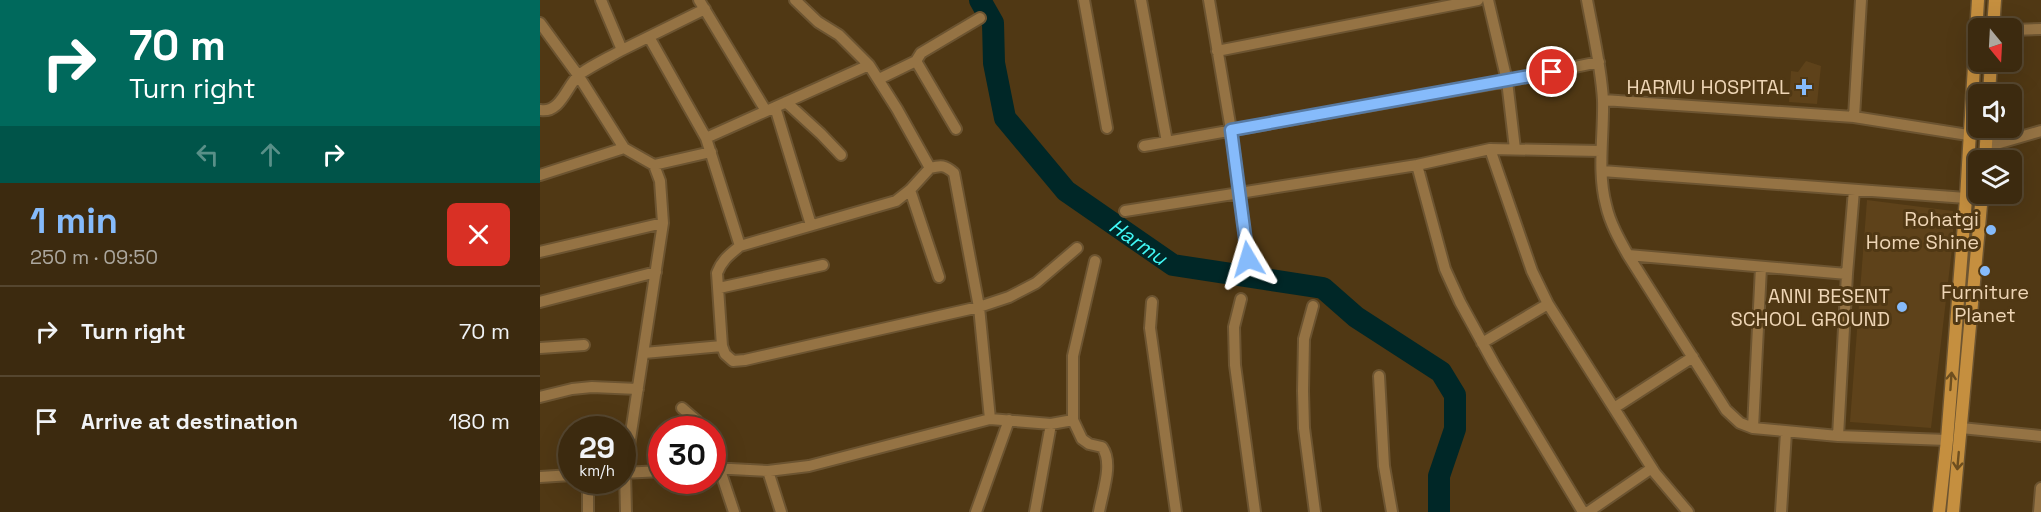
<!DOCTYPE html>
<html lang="en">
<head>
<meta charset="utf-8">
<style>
  :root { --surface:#3c2a0f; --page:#433218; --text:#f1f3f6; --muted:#aca79e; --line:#55462f; --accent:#86bbfb }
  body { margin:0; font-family:"Space Grotesk",sans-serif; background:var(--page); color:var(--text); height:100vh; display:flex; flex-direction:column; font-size:22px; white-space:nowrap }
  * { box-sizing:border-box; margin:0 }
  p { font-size:20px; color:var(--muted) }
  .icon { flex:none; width:33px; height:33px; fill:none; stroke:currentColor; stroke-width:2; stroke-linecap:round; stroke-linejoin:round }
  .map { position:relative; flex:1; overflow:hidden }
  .side { display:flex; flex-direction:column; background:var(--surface); width:540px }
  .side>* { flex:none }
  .banner { background:#00695c; color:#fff; overflow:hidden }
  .needle { width:39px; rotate:162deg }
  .controls { position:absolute; left:1428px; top:18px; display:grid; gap:12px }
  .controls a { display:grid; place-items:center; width:54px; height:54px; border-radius:9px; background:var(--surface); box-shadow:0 6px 24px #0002,0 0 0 2px var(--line); font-size:30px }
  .speed { position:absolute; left:18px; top:416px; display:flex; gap:12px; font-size:30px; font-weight:700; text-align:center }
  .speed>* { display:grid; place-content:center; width:78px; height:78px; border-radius:50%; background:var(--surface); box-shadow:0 6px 24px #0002,0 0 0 2px var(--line); line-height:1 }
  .speed small { font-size:15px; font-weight:400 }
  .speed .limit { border:9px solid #d22; background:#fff; color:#111 }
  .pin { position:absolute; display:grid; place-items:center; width:51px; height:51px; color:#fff; margin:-26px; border:3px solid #fff; border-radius:50%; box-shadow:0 2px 6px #0007 }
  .me { position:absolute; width:66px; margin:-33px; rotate:353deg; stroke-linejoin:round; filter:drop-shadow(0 0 4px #0008) }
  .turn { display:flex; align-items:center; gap:21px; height:126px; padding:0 30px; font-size:27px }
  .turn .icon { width:78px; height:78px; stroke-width:2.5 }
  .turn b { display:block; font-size:42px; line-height:51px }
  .lanes { display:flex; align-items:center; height:57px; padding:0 30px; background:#0003; justify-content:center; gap:30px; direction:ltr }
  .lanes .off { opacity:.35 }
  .round { display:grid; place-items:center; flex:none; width:63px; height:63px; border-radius:9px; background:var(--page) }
  .overview { display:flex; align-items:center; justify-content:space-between; height:102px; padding:0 30px }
  h1 { font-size:36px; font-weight:700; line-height:45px; color:var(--accent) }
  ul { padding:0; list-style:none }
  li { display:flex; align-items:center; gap:18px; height:90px; padding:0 30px; border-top:2px solid var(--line) }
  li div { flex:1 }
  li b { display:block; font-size:22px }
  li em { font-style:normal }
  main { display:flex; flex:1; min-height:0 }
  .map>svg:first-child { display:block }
</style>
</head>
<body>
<main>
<section class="side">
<div class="banner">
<div class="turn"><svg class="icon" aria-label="right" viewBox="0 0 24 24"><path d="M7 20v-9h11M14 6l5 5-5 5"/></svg><div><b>70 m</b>Turn right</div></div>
<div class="lanes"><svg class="icon off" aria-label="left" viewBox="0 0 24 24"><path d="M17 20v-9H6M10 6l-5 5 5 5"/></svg><svg class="icon off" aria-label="ahead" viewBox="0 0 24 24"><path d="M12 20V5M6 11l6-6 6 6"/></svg><svg class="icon" aria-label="right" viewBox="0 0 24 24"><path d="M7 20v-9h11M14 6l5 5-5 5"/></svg></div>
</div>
<div class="overview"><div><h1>1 min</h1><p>250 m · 09:50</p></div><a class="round" style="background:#d93025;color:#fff"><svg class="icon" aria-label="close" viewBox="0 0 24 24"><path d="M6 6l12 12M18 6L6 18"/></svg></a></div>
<ul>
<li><svg class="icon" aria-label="right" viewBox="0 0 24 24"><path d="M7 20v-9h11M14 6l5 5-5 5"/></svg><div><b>Turn right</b></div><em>70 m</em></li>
<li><svg class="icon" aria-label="arrive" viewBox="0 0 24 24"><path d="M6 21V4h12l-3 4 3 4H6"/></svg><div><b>Arrive at destination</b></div><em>180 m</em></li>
</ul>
</section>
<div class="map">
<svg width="1501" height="512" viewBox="0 0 1501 512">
  <rect width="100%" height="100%" fill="#503814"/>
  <!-- built -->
  <path fill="#5e421a" d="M1266,61L1281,66L1277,104L1249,102L1251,71L1258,72Z
    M1327,200L1413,211V240L1391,428L1310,422Z"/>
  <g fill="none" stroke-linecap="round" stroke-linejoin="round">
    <!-- river -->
    <path stroke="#002727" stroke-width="22" id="s1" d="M440,0L453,23L454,63L465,118L526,191L633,265L783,288L816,317L901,372L915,395V429L899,476V512"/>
    <defs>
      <path id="minor" d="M61,0L82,50L165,9
        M159,0L226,111
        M255,0L278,22L299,35L329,65L357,109L390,168C401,165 405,165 414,173L439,307L450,419
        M544,0L567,128
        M601,0L627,142
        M669,0L691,130L708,259
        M948,0L967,81L975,149
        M1047,0C1053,33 1061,66 1063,100C1064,134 1057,171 1066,205C1070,223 1079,239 1088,255L1186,410L1200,423L1213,428L1298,436L1407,440
        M1321,0L1314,117L1428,135
        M0,23L38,75L84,148L114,165L120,181L123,223L85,472L86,512
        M1472,30L1501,29
        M109,37L166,138L200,246
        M677,51L938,0
        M376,61L416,129
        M339,79L376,61L381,53L440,18
        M1063,100L1314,117
        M246,102L281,134L301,155
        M235,107L271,225
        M0,110C21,114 27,84 40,74C53,65 68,58 82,50
        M166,138L329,65
        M604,146L967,81L1059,62
        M1446,147L1501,131
        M950,149L992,271L1008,304L1115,473L1148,512
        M114,165L171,152
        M877,165L905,269L920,302L954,364L1043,512
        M390,168L370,190L356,201L200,246C189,255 182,260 177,273L182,346L185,354L193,361L205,360L439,307L469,297L496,283L537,248
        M1062,171L1426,198
        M0,175L84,148
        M370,190L399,277
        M585,211L877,165L950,149L1061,151
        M0,252L123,223
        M1088,255L1307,274
        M555,261L533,356V420L542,439L549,444L562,447C574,463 562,493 559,512
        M179,288L283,265
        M701,299L694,327L695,365L715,512
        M0,302L116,272
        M612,302L610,328L636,512
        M773,306L764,339L763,391L764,428L775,512
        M942,343L1008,304
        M0,348L44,345
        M104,353L182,346
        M839,376L844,466L852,512
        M0,397L32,389L52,387L98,389
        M142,408L157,421L164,429
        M1074,408L1153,357
        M1213,428L1221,267
        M1421,428L1501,436
        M1298,436L1307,274L1314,190
        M172,446L194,512
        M172,468L228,471L269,466L450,419L511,424L533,420
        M228,471L241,512
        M82,473L122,471
        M0,477L32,475
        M48,512V480
        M436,512L469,420
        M495,512L511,424
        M1048,512L1112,468
        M1241,512L1246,432
        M1499,512L1501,488"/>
      <path id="secondary" d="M1453,28L1455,0
        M1449,94L1451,62
        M1445,160L1447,128
        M1399,512L1407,440L1426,198L1438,0
        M1413,512L1442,194"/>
    </defs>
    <!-- minor casing -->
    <use href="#minor" stroke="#6c5431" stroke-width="14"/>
    <!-- secondary casing -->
    <use href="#secondary" stroke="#6c5431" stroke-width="15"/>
    <!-- minor -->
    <use href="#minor" stroke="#957344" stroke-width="10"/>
    <!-- secondary -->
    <use href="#secondary" stroke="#c58f3f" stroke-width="12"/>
  </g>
  <!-- one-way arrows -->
  <defs><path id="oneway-shaft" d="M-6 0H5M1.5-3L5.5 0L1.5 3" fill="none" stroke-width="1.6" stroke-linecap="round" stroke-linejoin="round" transform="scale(1.5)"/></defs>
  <g stroke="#6d4e1f">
    <use href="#oneway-shaft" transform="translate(1411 381) rotate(-86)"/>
    <use href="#oneway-shaft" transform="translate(1418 461) rotate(95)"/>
  </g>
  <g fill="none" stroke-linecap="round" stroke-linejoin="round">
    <defs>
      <path id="route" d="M708,259L691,130L1012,72"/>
    </defs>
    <!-- route casing -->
    <use href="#route" stroke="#577aa3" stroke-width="15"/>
    <!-- route -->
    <use href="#route" stroke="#86bbfb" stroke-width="10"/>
  </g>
  <!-- markers -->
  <g fill="#86bbfb" stroke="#503814" stroke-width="2">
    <path d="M1261 78h6v6h6v6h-6v6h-6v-6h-6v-6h6z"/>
    <circle cx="1451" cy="230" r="6"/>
    <circle cx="1445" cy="271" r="6"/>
    <circle cx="1362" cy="307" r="6"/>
  </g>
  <g text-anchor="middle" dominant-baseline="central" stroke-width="6" stroke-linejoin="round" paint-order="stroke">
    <!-- poi labels -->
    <g font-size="20" fill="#eed5b5" stroke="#503814" text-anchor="end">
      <text x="1250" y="87">HARMU HOSPITAL</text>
      <text x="1439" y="219">Rohatgi<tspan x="1439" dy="23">Home Shine</tspan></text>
      <text x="1445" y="292" text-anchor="middle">Furniture<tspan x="1445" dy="23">Planet</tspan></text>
      <text x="1350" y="296">ANNI BESENT<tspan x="1350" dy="23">SCHOOL GROUND</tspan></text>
    </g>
    <!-- water labels -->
    <g font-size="21" font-style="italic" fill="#40f8f6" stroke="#503814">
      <text stroke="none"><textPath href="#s1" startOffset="306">Harmu</textPath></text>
    </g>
  </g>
</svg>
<div class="controls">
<a><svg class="needle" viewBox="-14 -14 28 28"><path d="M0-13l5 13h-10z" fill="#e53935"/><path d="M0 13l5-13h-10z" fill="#aca79e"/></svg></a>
<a><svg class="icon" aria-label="sound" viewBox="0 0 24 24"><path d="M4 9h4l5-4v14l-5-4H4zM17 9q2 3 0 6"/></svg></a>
<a><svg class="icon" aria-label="layers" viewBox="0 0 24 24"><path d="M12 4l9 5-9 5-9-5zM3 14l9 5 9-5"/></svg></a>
</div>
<div class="speed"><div>29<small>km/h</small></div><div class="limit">30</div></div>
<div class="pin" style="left:1012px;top:72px;background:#d93025"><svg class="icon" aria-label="arrive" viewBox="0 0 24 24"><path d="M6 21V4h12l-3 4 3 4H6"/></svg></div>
<svg class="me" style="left:708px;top:259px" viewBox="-20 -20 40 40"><path d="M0-17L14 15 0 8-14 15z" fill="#86bbfb" stroke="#fff" stroke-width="4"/></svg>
</div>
</main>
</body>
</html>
